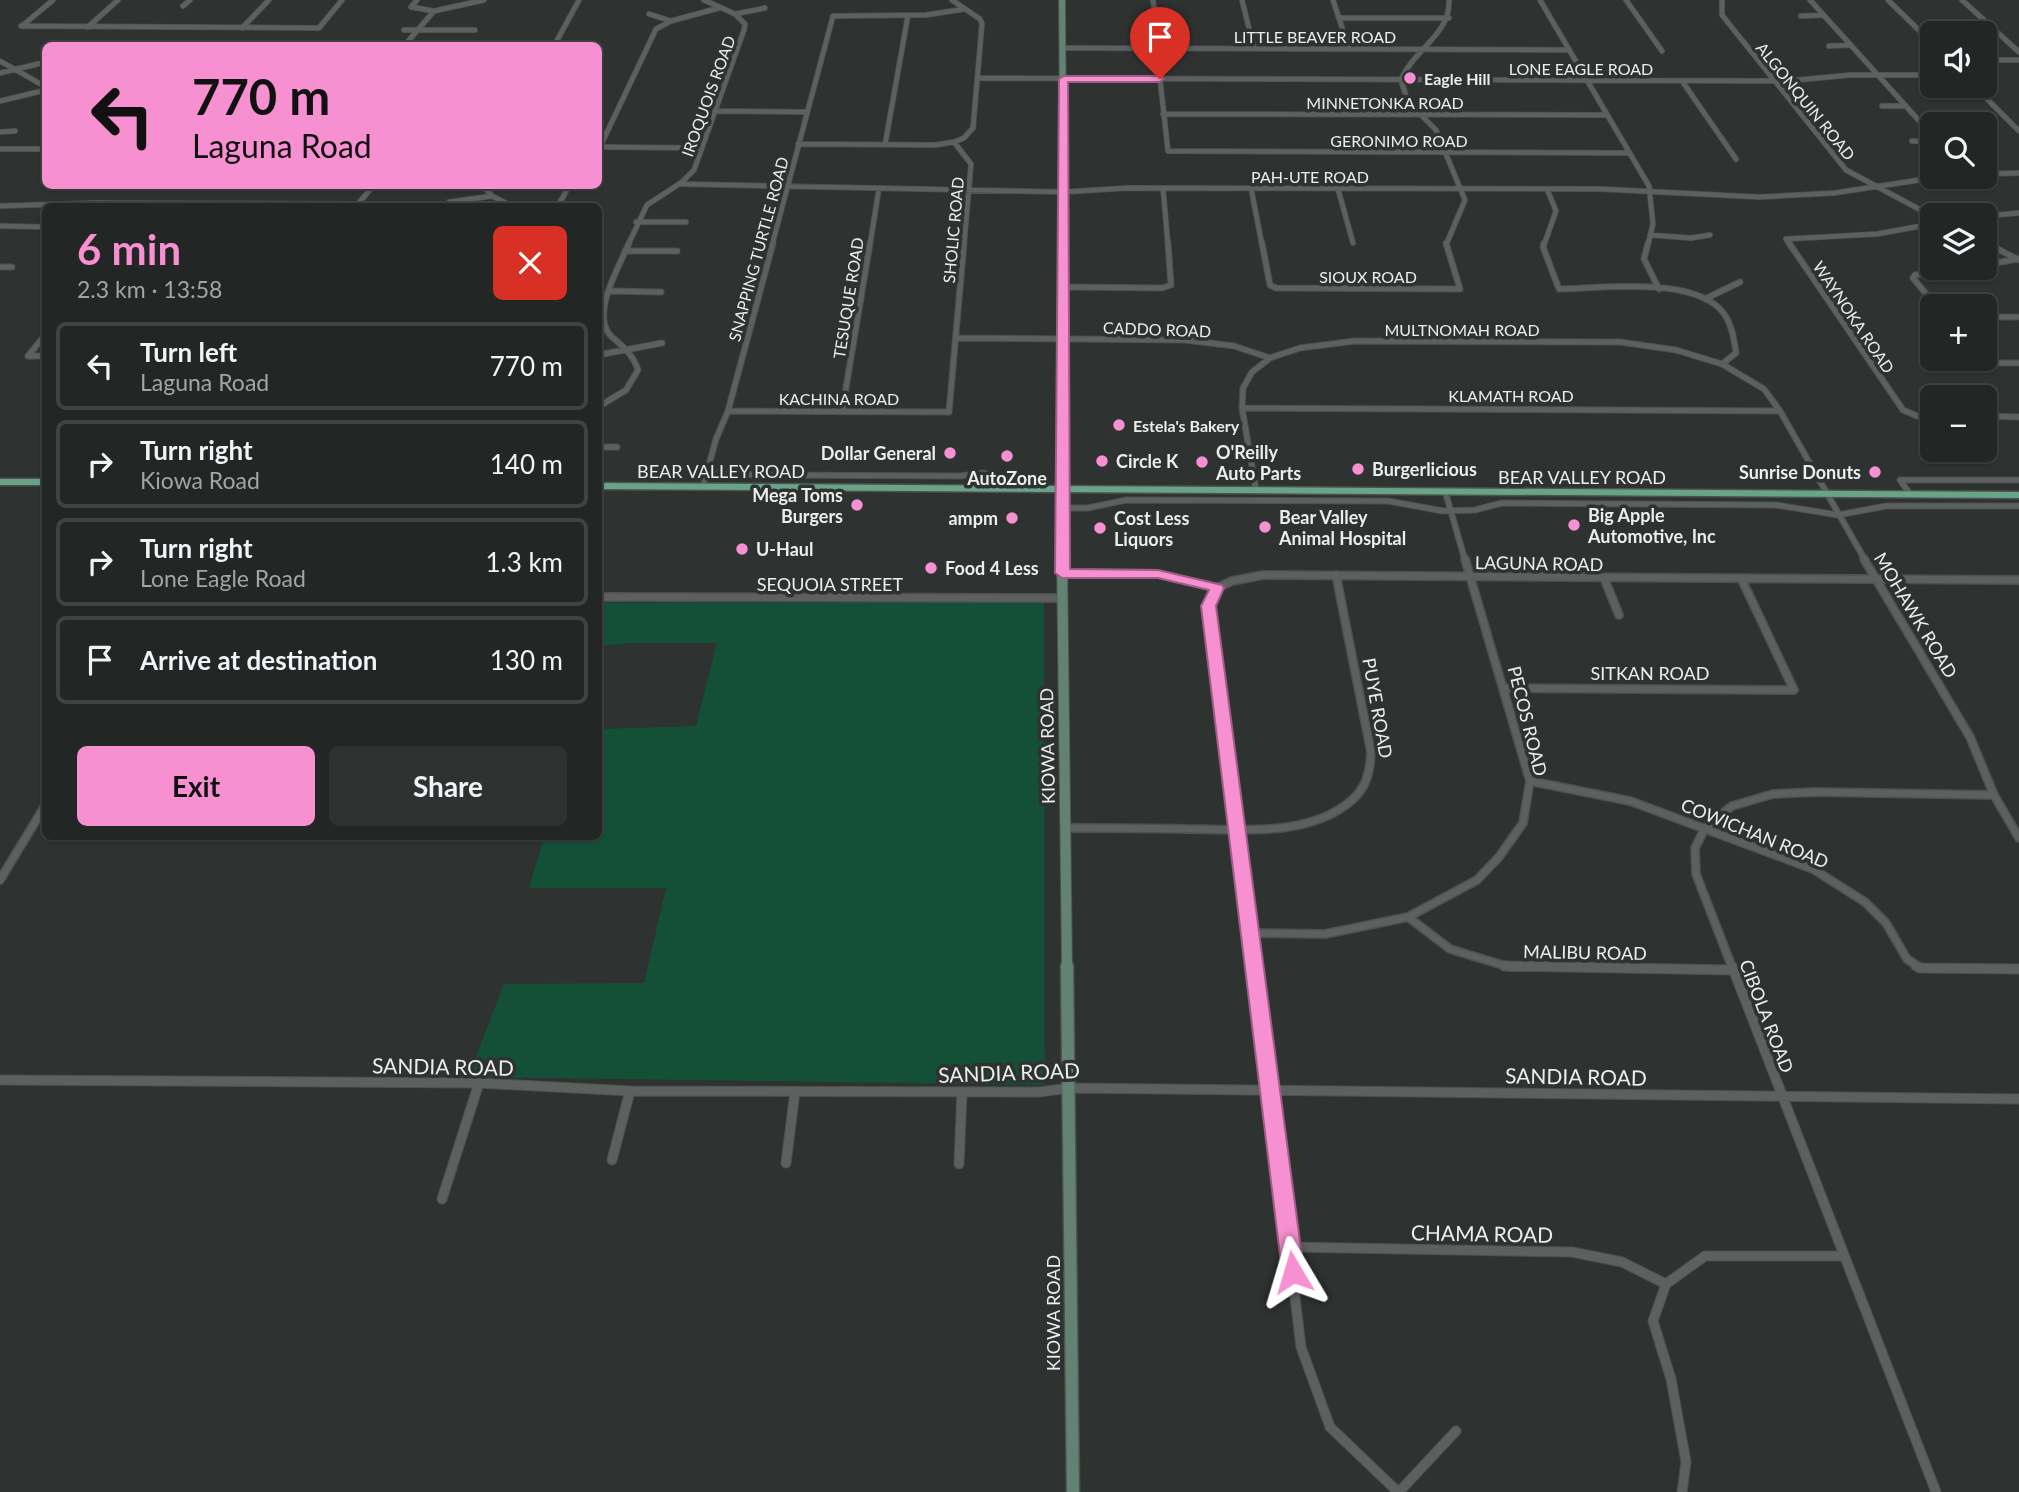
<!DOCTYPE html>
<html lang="en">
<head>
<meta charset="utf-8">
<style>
  :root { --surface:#222624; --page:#2e3231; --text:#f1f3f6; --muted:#a2a5a6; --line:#3f4341; --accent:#f690d0 }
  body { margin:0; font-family:Lato,sans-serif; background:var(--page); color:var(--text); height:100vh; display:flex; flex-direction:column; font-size:26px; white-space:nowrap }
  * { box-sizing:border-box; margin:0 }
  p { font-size:23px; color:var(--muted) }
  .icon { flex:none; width:38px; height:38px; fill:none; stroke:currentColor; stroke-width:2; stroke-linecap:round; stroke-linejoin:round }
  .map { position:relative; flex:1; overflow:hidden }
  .side { position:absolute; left:42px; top:203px; width:560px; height:637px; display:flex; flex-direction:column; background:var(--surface); border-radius:10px; box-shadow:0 2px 5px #0004,0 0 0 2px var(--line) }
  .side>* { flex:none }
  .hud { position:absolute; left:42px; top:42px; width:560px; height:147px; border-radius:10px; box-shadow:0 2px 5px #0004,0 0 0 2px var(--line); background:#f690d0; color:#111; overflow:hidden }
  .controls { position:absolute; left:1920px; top:21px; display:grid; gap:14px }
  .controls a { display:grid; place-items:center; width:77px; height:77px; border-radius:10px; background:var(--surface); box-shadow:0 2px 5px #0004,0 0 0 2px var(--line); font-size:35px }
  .pin { position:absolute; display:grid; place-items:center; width:60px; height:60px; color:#fff; margin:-72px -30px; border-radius:50% 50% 50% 0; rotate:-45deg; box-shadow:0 0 7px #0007 }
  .pin .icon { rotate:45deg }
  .me { position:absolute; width:77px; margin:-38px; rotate:353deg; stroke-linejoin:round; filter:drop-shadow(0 0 5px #0008) }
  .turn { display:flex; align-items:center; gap:24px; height:147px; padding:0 35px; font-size:32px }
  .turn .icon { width:91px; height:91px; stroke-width:2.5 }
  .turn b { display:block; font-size:49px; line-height:60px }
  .round { display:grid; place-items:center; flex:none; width:74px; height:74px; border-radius:10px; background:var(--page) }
  .headline { display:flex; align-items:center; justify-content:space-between; height:119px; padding:0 35px }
  h1 { font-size:42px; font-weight:700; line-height:52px; color:var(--accent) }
  .button { display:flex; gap:14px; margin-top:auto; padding:14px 35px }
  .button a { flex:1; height:80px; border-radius:10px; background:var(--accent); color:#111; font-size:28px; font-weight:700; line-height:80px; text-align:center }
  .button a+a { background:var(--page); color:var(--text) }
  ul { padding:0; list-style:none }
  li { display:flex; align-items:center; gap:21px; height:88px; margin:0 14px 10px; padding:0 21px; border:4px solid var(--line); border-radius:10px }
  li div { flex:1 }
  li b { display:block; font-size:26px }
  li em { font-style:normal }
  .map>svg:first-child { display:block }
</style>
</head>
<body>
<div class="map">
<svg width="2019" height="1492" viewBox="0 0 2019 1492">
  <rect width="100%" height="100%" fill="#2e3230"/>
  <!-- green -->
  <path fill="#145038" d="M1044,602L1045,1085L468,1077L504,984L644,983L666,888H529L544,837L598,836L599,729L696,726L717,643H630L599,646V603Z"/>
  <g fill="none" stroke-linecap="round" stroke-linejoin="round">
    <defs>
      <path id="street-far3" d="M417,0L411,7L434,11
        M952,0L980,19L982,24L973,128L964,138L954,142L971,164L964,245
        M1153,0L1159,48
        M1242,0L1254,48
        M1333,0L1349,49
        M1540,0L1649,186L1653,224L1648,245
        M1626,0L1662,51
        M1722,0V15L1846,170L1932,216
        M1810,0L1932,135
        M1888,0L1932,43
        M1962,0L2019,52
        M183,6L190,0
        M649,14L671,21
        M735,14L765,8
        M1801,16L1823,15
        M1339,18H1449
        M21,26L319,28L342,0
        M22,26L53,0
        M88,27L118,0
        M242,28L269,0
        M404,30H475
        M404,46L434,11L484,0
        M554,46L579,0
        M1829,46L1851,45
        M1062,48L1569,50
        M1984,60H2019
        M0,61L46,87
        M0,73L46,62
        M978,78L1787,81L1850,75H1932
        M1160,79L1168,151L1630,153
        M1682,81L1736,159
        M1974,86L2019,131
        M0,101L46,90
        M1882,106H1906
        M716,111L807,112
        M1163,114L1607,115
        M0,132L15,131
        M1912,141L1932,142
        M798,144L935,145L954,142
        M885,145L908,15
        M598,147L702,148
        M600,147L656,29L671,21L719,8
        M0,149H46
        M1984,174L2019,173
        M680,184L1064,192L1127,188L1600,189L1759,197L1834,193L1939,177
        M483,186L492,196L512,206
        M1163,188L1168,245
        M1251,188L1262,245
        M1338,189L1353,243
        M449,202L492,196
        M0,206L94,203L358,204L373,186
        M558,206L569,186
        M1984,216L2019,213
        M636,222H686
        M0,226L46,227
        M1650,235L1691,238L1710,235
        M1984,242L1990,245
        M628,245L647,205L682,182L694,170L744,30L745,24L735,14L704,0
        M772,245L833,16L926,15L965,9
        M870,245L879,188
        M1446,245L1465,200L1436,130L1408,102L1401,80C1413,50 1451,34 1449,0
        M1544,245L1556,211L1547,189
        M1790,245L1786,239L1877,234L1932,224"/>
      <path id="street-far2" d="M1262,243L1270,285L1276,288L1460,289L1446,243
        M1544,243L1543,247L1559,289C1602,288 1685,277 1719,308C1731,319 1734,338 1736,353L1722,364
        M1648,243L1644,259L1659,289
        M1789,243L1903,410L1917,416H1932
        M1986,243L2019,260
        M625,251H677
        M1984,265L2018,259
        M0,267H12
        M1064,287L1162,288L1171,285L1168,243
        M609,291L661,292
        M1705,299L1740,282
        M1936,306L1913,278L1915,275L1972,268
        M1984,317H2017
        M957,338L1185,340L1234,346L1270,358
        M598,355L662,343
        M28,356L46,334
        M28,356H46
        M1976,359L1979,363H2019
        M598,407L626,390L638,370C633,354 623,347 611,336C590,314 619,268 629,243
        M1242,408L1780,411
        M728,411L949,412L964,243
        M842,412L870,243
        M1984,416L2019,417
        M598,447H617
        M707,471L757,475L960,476L984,473L992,476L993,488
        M703,487L716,439L728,411L773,243
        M1256,490L1242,408L1243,388L1252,372L1270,358L1300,348L1355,341L1620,342L1676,350L1722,364L1764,389L1780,411L1865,560
        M1445,491L1465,560
        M1910,494L1900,480H2019
        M1063,508H1088L1126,500L1388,501L1443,511L1475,510L1502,503L1776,505L1838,515L1886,506H2019"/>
      <path id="street-far1" d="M1864,559L1970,737L1994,795L2019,838
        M1062,573L1158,574L1217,588L1232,581L1263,575L2019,580
        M1604,578L1619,615
        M1217,588L1209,606L1256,967
        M598,597L1062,598
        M1505,688L1794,690L1741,578
        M1530,781L1630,801L1813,869L1865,902L1886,923L1907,959L1919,967
        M1067,828C1107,828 1146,828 1186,829C1239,829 1309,838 1352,800C1367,787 1370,771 1371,752L1336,575
        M0,880L46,804
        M1408,917L1450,949L1509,967H1532
        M1250,933L1325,934L1408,917L1477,880L1499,857L1523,823L1530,781L1465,559
        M1732,967L1696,874L1695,848L1705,828L1732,806L1773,794L1816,792L1994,795"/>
      <path id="street" d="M1255,966L1301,1347L1330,1427L1398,1492
        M1504,966L1732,970
        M1732,966L1936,1492
        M1916,966L1920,968L2019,969
        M0,1080L479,1083L630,1091L1039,1092L1070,1088L2019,1099
        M612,1160L630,1091
        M786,1163L795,1092
        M959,1164L962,1092
        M442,1199L479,1083
        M1290,1247L1572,1252L1622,1262L1666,1284
        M1399,1492L1456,1431
        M1682,1492L1686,1462L1671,1379L1653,1321L1666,1284L1705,1256H1843"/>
      <path id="secondary-far3" d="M1062,0L1064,245"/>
      <path id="secondary-far2" d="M1062,560L1064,243"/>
      <path id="secondary-far1" d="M1062,559L1067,967"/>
      <path id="secondary" d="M1067,966L1073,1492"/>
      <path id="primary" d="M0,479H46V485H0Z
        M598,483L2019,492V498L598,489Z"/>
    </defs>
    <!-- street-far3 casing -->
    <use href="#street-far3" stroke="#4d514f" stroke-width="6"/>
    <!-- street-far2 casing -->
    <use href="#street-far2" stroke="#4d514f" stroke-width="7"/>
    <!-- street-far1 casing -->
    <use href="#street-far1" stroke="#4d514f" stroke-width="10"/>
    <!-- street casing -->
    <use href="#street" stroke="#4d514f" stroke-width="11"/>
    <!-- secondary-far3 casing -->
    <use href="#secondary-far3" stroke="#4d514f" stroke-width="8"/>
    <!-- secondary-far2 casing -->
    <use href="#secondary-far2" stroke="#4d514f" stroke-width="10"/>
    <!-- secondary-far1 casing -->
    <use href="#secondary-far1" stroke="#4d514f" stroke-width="12"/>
    <!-- secondary casing -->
    <use href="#secondary" stroke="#4d514f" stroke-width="15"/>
    <!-- primary casing -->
    <use href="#primary" stroke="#4d514f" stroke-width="3"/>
    <!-- street-far3 -->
    <use href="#street-far3" stroke="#5c605e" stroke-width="4.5"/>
    <!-- street-far2 -->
    <use href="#street-far2" stroke="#5c605e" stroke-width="5"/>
    <!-- street-far1 -->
    <use href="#street-far1" stroke="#5c605e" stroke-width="7"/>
    <!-- street -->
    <use href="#street" stroke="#5c605e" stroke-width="9"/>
    <!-- secondary-far3 -->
    <use href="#secondary-far3" stroke="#628273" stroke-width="6"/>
    <!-- secondary-far2 -->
    <use href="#secondary-far2" stroke="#628273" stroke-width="8"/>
    <!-- secondary-far1 -->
    <use href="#secondary-far1" stroke="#628273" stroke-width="10"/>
    <!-- secondary -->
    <use href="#secondary" stroke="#628273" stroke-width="12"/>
    <!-- primary -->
    <use href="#primary" fill="#67a489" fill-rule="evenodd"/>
  </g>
  <!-- route -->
  <path fill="#f690d0" stroke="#a05e87" stroke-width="2" d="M1064,76H1160L1164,79L1160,82H1068L1070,569L1158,570L1222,585L1224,588L1216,606L1304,1272L1300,1278L1293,1280L1285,1278L1282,1272L1201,606L1209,590L1158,578H1062L1055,573L1059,79Z"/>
  <!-- markers -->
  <g fill="#f690d0" stroke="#2e3230" stroke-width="2.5">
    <circle cx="1410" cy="78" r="7"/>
    <circle cx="1119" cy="425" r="7"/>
    <circle cx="950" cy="453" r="7"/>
    <circle cx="1007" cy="456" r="7"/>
    <circle cx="1102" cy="461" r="7"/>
    <circle cx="1202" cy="462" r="7"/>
    <circle cx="1358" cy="469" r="7"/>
    <circle cx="1875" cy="472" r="7"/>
    <circle cx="857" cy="505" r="7"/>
    <circle cx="1012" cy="518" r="7"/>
    <circle cx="1574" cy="525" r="7"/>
    <circle cx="1265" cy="527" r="7"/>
    <circle cx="1100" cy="528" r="7"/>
    <circle cx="742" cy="549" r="7"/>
    <circle cx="931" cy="568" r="7"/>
  </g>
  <g text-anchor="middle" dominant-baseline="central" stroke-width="7" stroke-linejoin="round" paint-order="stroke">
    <!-- far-street labels -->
    <g font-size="16" fill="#ebeeec" stroke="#2e3230">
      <text x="1315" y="36">LITTLE BEAVER ROAD</text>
      <text x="1581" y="68">LONE EAGLE ROAD</text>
      <text transform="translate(708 96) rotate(-70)">IROQUOIS ROAD</text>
      <text transform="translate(1806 101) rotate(51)">ALGONQUIN ROAD</text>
      <text x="1385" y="102">MINNETONKA ROAD</text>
      <text x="1399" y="140">GERONIMO ROAD</text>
      <text x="1310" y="176">PAH-UTE ROAD</text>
      <text transform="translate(953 230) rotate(-85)">SHOLIC ROAD</text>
      <text transform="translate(758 249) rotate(-75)">SNAPPING TURTLE ROAD</text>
      <text x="1368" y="276">SIOUX ROAD</text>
      <text transform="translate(848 298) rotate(-81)">TESUQUE ROAD</text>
      <text transform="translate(1854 317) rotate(56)">WAYNOKA ROAD</text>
      <text transform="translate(1157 329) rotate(2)">CADDO ROAD</text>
      <text x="1462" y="329">MULTNOMAH ROAD</text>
      <text x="1511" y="395">KLAMATH ROAD</text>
      <text x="839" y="398">KACHINA ROAD</text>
    </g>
    <!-- far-poi labels -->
    <g font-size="16" font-weight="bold" fill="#ebeeec" stroke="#2e3230" text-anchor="start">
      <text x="1424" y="78">Eagle Hill</text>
      <text x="1133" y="425">Estela's Bakery</text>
    </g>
    <!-- poi labels -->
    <g font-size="18" font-weight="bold" fill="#ebeeec" stroke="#2e3230" text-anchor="start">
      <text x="1216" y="452">O'Reilly<tspan x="1216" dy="21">Auto Parts</tspan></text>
      <text x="936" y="453" text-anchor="end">Dollar General</text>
      <text x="1116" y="461">Circle K</text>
      <text x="1372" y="469">Burgerlicious</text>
      <text x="1861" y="472" text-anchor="end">Sunrise Donuts</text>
      <text x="1007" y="478" text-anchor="middle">AutoZone</text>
      <text x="843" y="495" text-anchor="end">Mega Toms<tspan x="843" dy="21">Burgers</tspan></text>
      <text x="1588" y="515">Big Apple<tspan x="1588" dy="21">Automotive, Inc</tspan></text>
      <text x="1279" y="517">Bear Valley<tspan x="1279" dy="21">Animal Hospital</tspan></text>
      <text x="998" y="518" text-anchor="end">ampm</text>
      <text x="1114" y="518">Cost Less<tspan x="1114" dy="21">Liquors</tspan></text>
      <text x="756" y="549">U-Haul</text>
      <text x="945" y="568">Food 4 Less</text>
    </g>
    <!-- street labels -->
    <g font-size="18" fill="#ebeeec" stroke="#2e3230">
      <text x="721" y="471">BEAR VALLEY ROAD</text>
      <text x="1582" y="477">BEAR VALLEY ROAD</text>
      <text transform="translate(1539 563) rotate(1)">LAGUNA ROAD</text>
      <text x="830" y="584">SEQUOIA STREET</text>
      <text transform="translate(1916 615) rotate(59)">MOHAWK ROAD</text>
      <text x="1650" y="673">SITKAN ROAD</text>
      <text transform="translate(1378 708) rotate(80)">PUYE ROAD</text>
      <text transform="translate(1528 721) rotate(76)">PECOS ROAD</text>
      <text transform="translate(1047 746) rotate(-91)">KIOWA ROAD</text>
      <text transform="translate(1755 833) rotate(22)">COWICHAN ROAD</text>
      <text transform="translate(1585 952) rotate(1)">MALIBU ROAD</text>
      <text transform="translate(1767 1016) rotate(69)">CIBOLA ROAD</text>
      <text transform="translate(1053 1313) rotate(-90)">KIOWA ROAD</text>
    </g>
    <!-- near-street labels -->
    <g font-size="21" fill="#ebeeec" stroke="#2e3230">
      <text transform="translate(443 1066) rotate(1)">SANDIA ROAD</text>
      <text transform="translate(1009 1072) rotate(-2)">SANDIA ROAD</text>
      <text transform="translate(1576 1076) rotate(1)">SANDIA ROAD</text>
      <text transform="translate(1482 1233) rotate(1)">CHAMA ROAD</text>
    </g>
  </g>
</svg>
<div class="controls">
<a><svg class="icon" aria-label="sound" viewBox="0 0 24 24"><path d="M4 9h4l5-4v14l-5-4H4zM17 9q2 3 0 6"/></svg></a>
<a><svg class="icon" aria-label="search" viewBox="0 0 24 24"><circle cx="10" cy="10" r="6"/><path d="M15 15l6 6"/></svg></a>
<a><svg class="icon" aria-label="layers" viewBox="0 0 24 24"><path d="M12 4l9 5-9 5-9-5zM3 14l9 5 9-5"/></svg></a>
<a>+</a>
<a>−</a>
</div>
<div class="pin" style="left:1160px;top:79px;background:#d93025"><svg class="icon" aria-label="arrive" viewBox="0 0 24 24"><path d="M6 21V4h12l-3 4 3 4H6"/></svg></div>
<svg class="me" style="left:1293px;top:1272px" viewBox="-20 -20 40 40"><path d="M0-17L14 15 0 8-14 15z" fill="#f690d0" stroke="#fff" stroke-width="4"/></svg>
<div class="hud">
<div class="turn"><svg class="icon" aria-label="left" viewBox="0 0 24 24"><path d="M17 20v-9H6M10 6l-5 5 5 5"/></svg><div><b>770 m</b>Laguna Road</div></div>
</div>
<section class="side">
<div class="headline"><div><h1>6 min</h1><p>2.3 km · 13:58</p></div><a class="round" style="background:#d93025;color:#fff"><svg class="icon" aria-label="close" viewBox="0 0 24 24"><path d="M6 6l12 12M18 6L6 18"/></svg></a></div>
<ul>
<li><svg class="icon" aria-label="left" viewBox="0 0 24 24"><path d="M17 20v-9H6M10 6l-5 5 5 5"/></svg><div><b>Turn left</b><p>Laguna Road</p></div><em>770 m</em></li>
<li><svg class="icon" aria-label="right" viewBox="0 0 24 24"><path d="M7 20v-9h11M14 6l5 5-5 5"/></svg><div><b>Turn right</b><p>Kiowa Road</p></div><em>140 m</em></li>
<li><svg class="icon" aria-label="right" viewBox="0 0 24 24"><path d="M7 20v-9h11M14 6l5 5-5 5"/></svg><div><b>Turn right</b><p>Lone Eagle Road</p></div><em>1.3 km</em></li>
<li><svg class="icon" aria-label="arrive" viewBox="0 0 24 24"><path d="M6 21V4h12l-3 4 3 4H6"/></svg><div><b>Arrive at destination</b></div><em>130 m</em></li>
</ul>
<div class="button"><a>Exit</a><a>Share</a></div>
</section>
</div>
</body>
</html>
